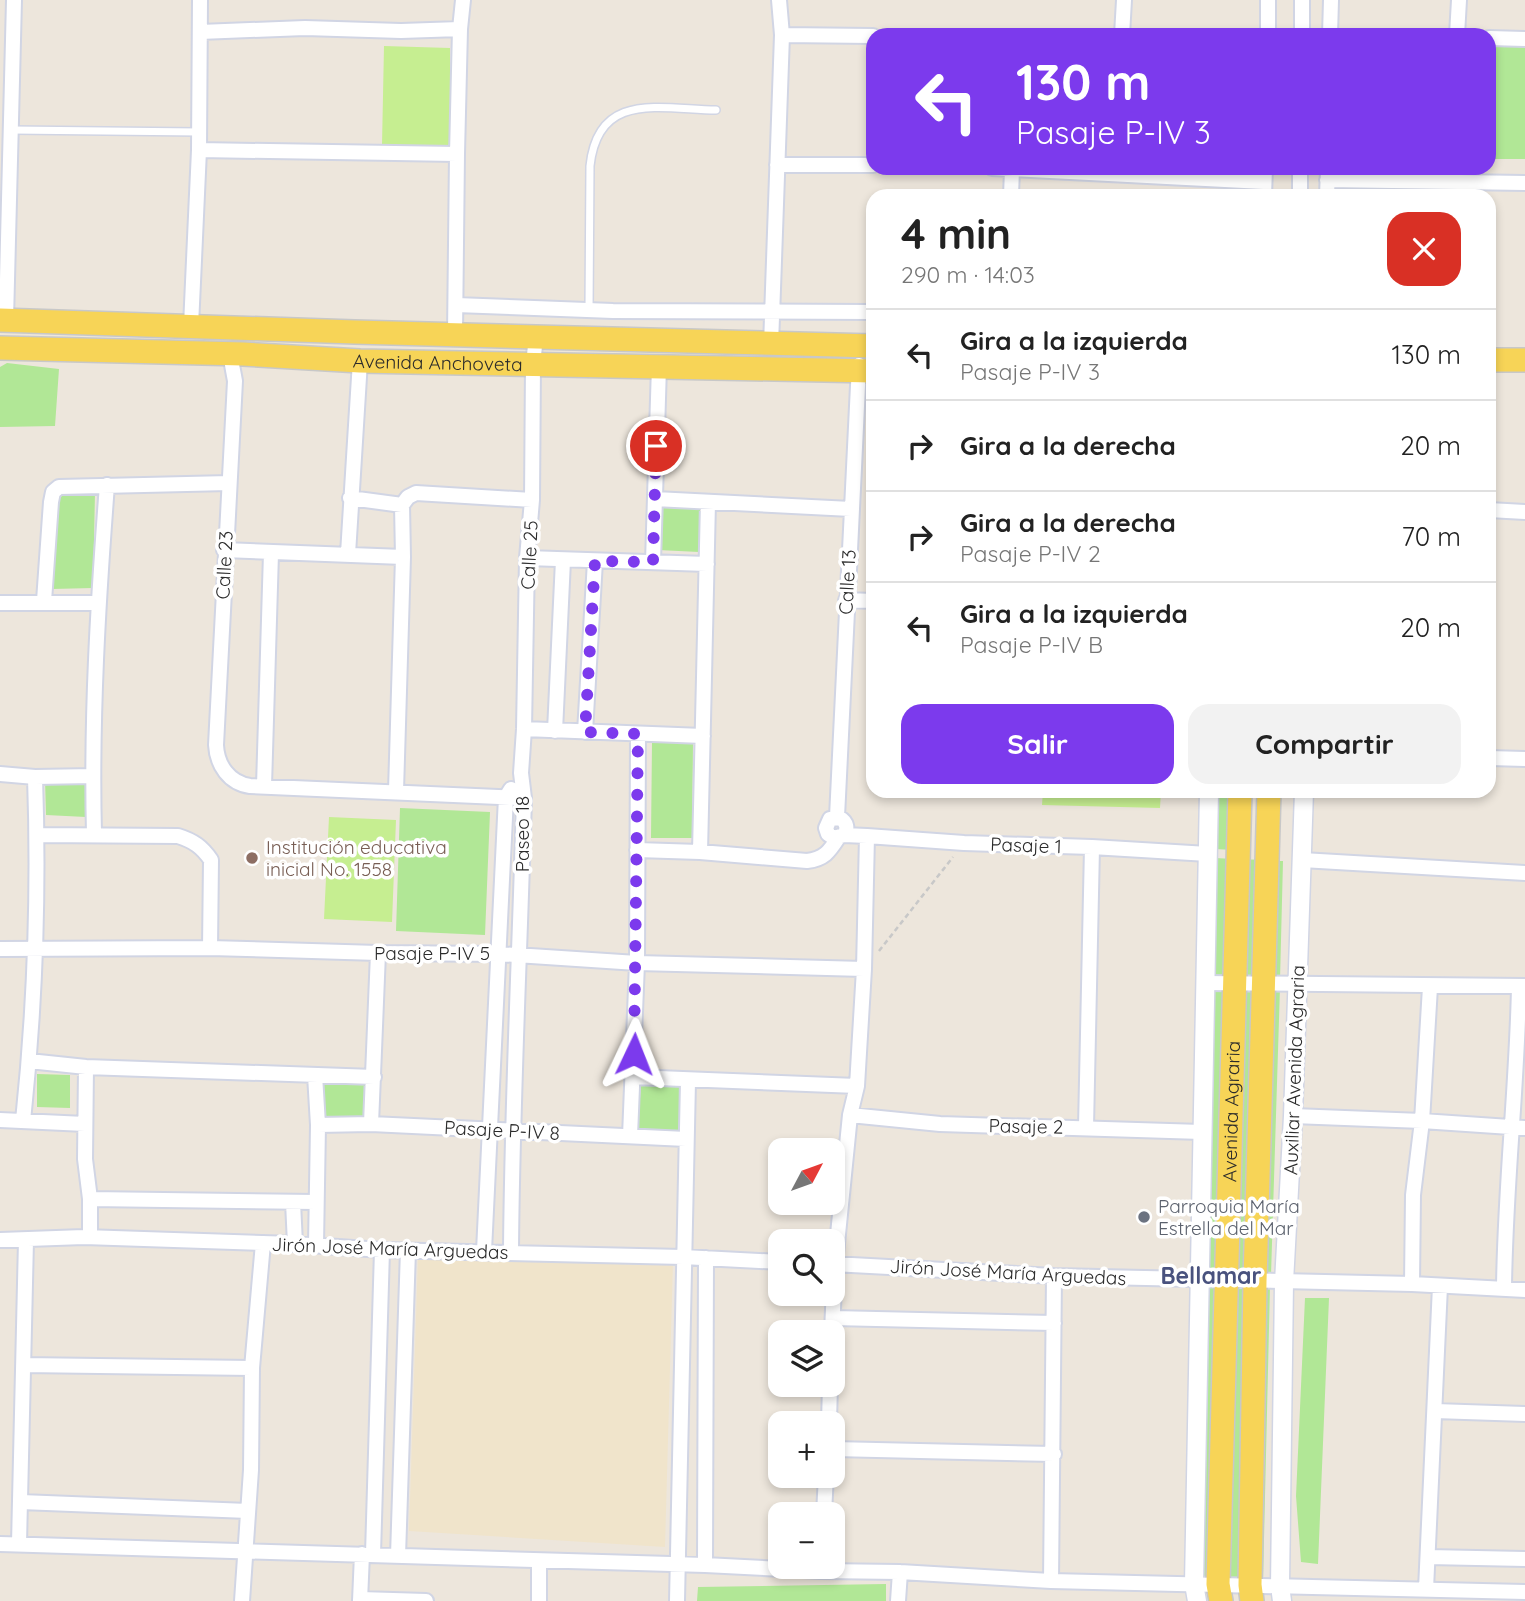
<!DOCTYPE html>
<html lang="es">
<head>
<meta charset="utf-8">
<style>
  :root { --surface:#fff; --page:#f2f2f2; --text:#222; --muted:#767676; --line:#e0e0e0; --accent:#7c3aed }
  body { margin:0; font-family:Quicksand,sans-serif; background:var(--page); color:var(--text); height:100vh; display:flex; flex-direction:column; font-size:26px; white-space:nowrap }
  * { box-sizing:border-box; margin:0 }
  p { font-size:23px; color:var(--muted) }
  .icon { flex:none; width:38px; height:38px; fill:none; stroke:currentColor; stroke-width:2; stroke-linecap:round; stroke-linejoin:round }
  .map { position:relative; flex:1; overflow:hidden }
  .panel { position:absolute; left:866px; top:189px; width:630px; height:609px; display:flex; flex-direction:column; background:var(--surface); border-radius:21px; box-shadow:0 4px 10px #0003 }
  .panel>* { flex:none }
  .hud { position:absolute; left:866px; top:28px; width:630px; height:147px; border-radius:21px; box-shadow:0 4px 10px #0003; background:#7c3aed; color:#fff; overflow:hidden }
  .needle { width:46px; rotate:49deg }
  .tools { position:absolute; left:768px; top:1138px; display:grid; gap:14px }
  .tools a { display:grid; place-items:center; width:77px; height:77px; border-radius:14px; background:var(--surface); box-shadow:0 4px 10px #0003; font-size:35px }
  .pin { position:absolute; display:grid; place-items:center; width:60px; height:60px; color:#fff; margin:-30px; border:4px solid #fff; border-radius:50%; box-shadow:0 2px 7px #0007 }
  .me { position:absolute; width:77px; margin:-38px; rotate:2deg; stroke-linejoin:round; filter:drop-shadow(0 0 5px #0008) }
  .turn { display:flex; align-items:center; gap:24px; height:147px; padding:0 35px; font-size:32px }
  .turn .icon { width:91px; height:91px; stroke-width:2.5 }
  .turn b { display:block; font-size:49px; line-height:60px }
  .round { display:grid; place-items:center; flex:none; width:74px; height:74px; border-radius:21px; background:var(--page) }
  .overview { display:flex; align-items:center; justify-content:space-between; height:119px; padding:0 35px }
  h1 { font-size:42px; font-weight:700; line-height:52px }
  .button { display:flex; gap:14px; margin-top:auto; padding:14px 35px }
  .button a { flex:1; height:80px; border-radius:21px; background:var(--accent); color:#fff; font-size:28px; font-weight:700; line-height:80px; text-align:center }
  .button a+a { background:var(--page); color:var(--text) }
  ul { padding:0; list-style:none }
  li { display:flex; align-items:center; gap:21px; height:91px; padding:0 35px; border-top:2px solid var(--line) }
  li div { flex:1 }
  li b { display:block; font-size:26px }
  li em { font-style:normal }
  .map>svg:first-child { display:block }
</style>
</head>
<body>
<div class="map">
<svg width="1525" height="1601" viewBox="0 0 1525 1601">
  <rect width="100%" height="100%" fill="#ede6dc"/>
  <!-- education -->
  <path fill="#f0e4cb" d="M418,1257L673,1261L665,1547L409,1531Z"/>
  <!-- green -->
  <path fill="#b1e796" d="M1489,46L1525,47V159H1489Z
    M7,363L59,369L55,426L0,427V367Z
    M54,492H95L93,588L52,589Z
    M659,506L700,509L699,552L658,550Z
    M652,742H693L692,838H651Z
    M45,779L86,781V817L46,815Z
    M1216,791H1235L1234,850L1214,849Z
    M400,808L490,812L485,935L396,931Z
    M1215,858L1234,859L1230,979H1210Z
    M1238,859L1264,860L1261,980L1235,979Z
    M1268,861H1283L1280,980H1266Z
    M1210,984L1230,985L1222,1274L1202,1273Z
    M1236,986L1260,987L1252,1277L1228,1276Z
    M1267,986L1280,987L1271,1275H1258Z
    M37,1074L70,1075V1108L37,1107Z
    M322,1080L365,1081V1118L322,1116Z
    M641,1084L679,1087V1133L638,1128Z
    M1201,1283L1221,1284L1215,1581L1197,1580Z
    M1228,1284H1253L1247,1580L1221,1579Z
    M1258,1285L1270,1286L1263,1581H1252Z
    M1305,1298H1329L1318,1564L1301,1562L1296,1496Z
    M886,1584V1601H697L698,1587Z"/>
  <!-- pitch -->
  <path fill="#c6ee91" d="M384,46L450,48V147L382,145Z
    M1043,791H1161L1160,808L1042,805Z
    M329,817L396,820L392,922L324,919Z"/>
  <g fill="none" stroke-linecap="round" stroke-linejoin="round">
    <defs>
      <path id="service" d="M12,130L199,132
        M589,310L590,166C598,91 659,109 716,110"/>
      <path id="minor" d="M200,32L305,28L401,31L460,29
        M782,35L873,36
        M1122,35L1124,0
        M1268,35V0
        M1302,35V0
        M1330,35L1331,0
        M1457,35L1459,0
        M1489,38L1525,39
        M199,150L457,154
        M777,165H873
        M992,168L1264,182
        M1327,180L1525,183
        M1450,183L1451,168
        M1011,196L1012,169
        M1264,196L1265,168
        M1300,196V168
        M1327,196L1328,168
        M456,305L613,311L873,312
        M6,320L14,0
        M191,326L199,150L200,0
        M455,334L457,154L460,29L463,0
        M771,345L782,35L779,0
        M230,354L235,381L216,745C217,765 229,783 250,786L524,798
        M350,498L402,505L408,497L416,493L532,500
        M655,499L851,509
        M1489,510L1525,512
        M224,550L403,557
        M348,554L360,361
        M527,558L707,564
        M653,562L659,366
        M846,600L873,601
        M44,601L51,502L53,492L59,487L229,483
        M0,603H97
        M524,729L703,736
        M555,731L563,560
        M585,732L595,561
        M1489,758L1525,759
        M0,774L35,777L93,776
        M264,786L271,553
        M396,791L403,557L402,505
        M837,817L859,365
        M94,834C91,718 98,602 107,485
        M37,835L178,836C194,841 202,847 211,860L210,948
        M844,835C848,829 847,822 840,818L830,819L826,828L828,834L834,838L844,835L867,836L964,843L1092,847L1208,854
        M637,850L700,852L807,861C824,859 829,852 838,838
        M700,852L708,502
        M1302,860L1525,873
        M0,949L210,948L378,953L500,954L637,963L864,969
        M1205,983L1525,986
        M29,1061L86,1067L374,1077
        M86,1067L85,1159L90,1199V1237
        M315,1075L318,1125L316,1245
        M633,1077L857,1086
        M850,1115L940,1124L1202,1132
        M1293,1116L1422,1121L1525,1128
        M0,1120L85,1124
        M23,1121C35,1007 39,892 35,777
        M371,1124L378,953
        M318,1125L371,1124L686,1139
        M1086,1127L1092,847
        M630,1136L637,963L638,734
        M90,1199L316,1202
        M293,1202L295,1244
        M0,1240L84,1237L295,1244L382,1250L683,1257L780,1262
        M484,1251L506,797L511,789
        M511,1252C512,1101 520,949 524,798L521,773L524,729L527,558L532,500L533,364L536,337
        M833,1264L1054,1276L1412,1284L1525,1290
        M1412,1284L1413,1195L1422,1121L1430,987
        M1504,1288C1505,1187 1517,1088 1519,987
        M833,1318L1054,1323
        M832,1332L835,1264L850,1115L857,1086L864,969L867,836
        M23,1365L252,1368
        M1435,1411L1525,1414
        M829,1423L830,1384
        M833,1449L1054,1454
        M21,1502L248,1511
        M824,1514L826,1475
        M0,1544L705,1565L821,1571L900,1572L1051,1581L1525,1592
        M19,1544L26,1240
        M373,1554L382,1250
        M398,1556L408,1250
        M1428,1557L1525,1559
        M705,1565L706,1258
        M1051,1581L1054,1276
        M1426,1589L1440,1286
        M360,1599L426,1601
        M242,1601L251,1470L252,1368L263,1243
        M360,1601L362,1554
        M539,1601V1561
        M677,1601L688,1081
        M898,1601L900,1572"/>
      <path id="tertiary" d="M1197,1601L1194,1584L1209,791
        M1282,1601L1280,1586L1284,1282L1293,1116L1304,791"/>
      <g id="primary">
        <path d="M0,320L355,332L873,346"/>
        <path id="s1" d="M0,348L243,354L360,361L873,371"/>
        <path d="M1489,360H1525"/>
        <path id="s2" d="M1221,1601L1218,1584L1240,791"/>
        <path d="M1252,1601L1250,1585L1255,1281L1269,791"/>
      </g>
    </defs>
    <!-- service casing -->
    <use href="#service" stroke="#d1d5e4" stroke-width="10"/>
    <!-- minor casing -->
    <use href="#minor" stroke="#d1d5e4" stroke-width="18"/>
    <!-- tertiary casing -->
    <use href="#tertiary" stroke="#d1d5e4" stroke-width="21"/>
    <!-- primary casing -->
    <use href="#primary" stroke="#c8c8c8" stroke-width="26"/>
    <!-- path -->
    <path stroke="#c8c8c8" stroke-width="2.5" stroke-dasharray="5 3.5" stroke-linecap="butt" d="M879,951L953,857"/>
    <!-- service -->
    <use href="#service" stroke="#fff" stroke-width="7"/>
    <!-- minor -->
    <use href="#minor" stroke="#fff" stroke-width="14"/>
    <!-- tertiary -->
    <use href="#tertiary" stroke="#fff" stroke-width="18"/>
    <!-- primary -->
    <use href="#primary" stroke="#f7d457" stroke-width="23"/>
  </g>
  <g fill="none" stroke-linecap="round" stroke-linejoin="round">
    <!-- route -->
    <path stroke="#7c3aed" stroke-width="12" stroke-dasharray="0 21.6" d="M634,1054L638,734L585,732L595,561L653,562L656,446"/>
  </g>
  <!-- markers -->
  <circle fill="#8d6e63" stroke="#fff" stroke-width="2.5" cx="252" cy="858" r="7"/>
  <circle fill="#6b7280" stroke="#fff" stroke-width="2.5" cx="1144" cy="1217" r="7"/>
  <g text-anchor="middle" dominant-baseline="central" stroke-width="7" stroke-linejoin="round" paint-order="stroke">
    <!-- street labels -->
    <g font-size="19" fill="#2b2b2b" stroke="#fff">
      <text stroke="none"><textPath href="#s1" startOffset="438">Avenida Anchoveta</textPath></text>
      <text transform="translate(529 555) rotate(-87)">Calle 25</text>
      <text transform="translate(224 565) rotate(-87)">Calle 23</text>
      <text transform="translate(847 582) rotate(-87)">Calle 13</text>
      <text transform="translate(522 834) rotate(-90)">Paseo 18</text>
      <text transform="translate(1026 845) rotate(2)">Pasaje 1</text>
      <text x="432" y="953">Pasaje P-IV 5</text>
      <text transform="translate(1294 1070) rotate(-88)">Auxiliar Avenida Agraria</text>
      <text stroke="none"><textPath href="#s2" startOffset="490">Avenida Agraria</textPath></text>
      <text transform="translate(1026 1126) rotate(1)">Pasaje 2</text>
      <text transform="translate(502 1130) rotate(3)">Pasaje P-IV 8</text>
      <text transform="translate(390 1248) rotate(2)">Jirón José María Arguedas</text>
      <text transform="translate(1008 1272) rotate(3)">Jirón José María Arguedas</text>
    </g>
    <!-- education labels -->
    <g font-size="19" fill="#785e54" stroke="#fff" text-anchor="start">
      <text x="266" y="847">Institución educativa<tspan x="266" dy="22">inicial No. 1558</tspan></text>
    </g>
    <!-- worship labels -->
    <g font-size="19" fill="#5b616d" stroke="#fff" text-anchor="start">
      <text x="1158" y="1206">Parroquia María<tspan x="1158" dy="22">Estrella del Mar</tspan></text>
    </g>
    <!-- quarter labels -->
    <g font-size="23" font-weight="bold" fill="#49527e" stroke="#fff">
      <text x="1211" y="1275">Bellamar</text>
    </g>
  </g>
</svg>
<div class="tools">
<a><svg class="needle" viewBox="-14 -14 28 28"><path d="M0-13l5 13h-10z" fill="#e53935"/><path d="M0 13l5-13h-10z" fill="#767676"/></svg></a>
<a><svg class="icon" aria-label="search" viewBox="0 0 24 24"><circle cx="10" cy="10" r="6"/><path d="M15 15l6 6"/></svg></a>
<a><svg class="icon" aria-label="layers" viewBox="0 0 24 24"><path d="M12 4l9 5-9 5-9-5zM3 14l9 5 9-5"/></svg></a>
<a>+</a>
<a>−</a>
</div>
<div class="pin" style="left:656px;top:446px;background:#d93025"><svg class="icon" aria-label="arrive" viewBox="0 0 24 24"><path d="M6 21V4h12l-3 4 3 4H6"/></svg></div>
<svg class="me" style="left:634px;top:1054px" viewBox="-20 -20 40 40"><path d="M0-17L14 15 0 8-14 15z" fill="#7c3aed" stroke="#fff" stroke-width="4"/></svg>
<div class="hud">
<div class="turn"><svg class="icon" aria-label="left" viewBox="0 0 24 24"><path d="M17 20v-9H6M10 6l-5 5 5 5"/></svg><div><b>130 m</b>Pasaje P-IV 3</div></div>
</div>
<section class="panel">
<div class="overview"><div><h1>4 min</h1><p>290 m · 14:03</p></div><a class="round" style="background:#d93025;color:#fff"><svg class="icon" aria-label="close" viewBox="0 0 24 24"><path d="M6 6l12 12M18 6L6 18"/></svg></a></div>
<ul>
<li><svg class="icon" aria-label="left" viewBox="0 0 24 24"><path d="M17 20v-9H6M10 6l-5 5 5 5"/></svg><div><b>Gira a la izquierda</b><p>Pasaje P-IV 3</p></div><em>130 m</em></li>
<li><svg class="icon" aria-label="right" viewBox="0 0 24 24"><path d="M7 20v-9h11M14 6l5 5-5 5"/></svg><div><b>Gira a la derecha</b></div><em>20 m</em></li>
<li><svg class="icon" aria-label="right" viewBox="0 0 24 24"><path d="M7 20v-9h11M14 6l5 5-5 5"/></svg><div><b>Gira a la derecha</b><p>Pasaje P-IV 2</p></div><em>70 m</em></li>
<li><svg class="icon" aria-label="left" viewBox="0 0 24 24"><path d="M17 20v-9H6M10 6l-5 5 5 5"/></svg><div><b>Gira a la izquierda</b><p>Pasaje P-IV B</p></div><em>20 m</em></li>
</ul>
<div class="button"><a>Salir</a><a>Compartir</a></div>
</section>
</div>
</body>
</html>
